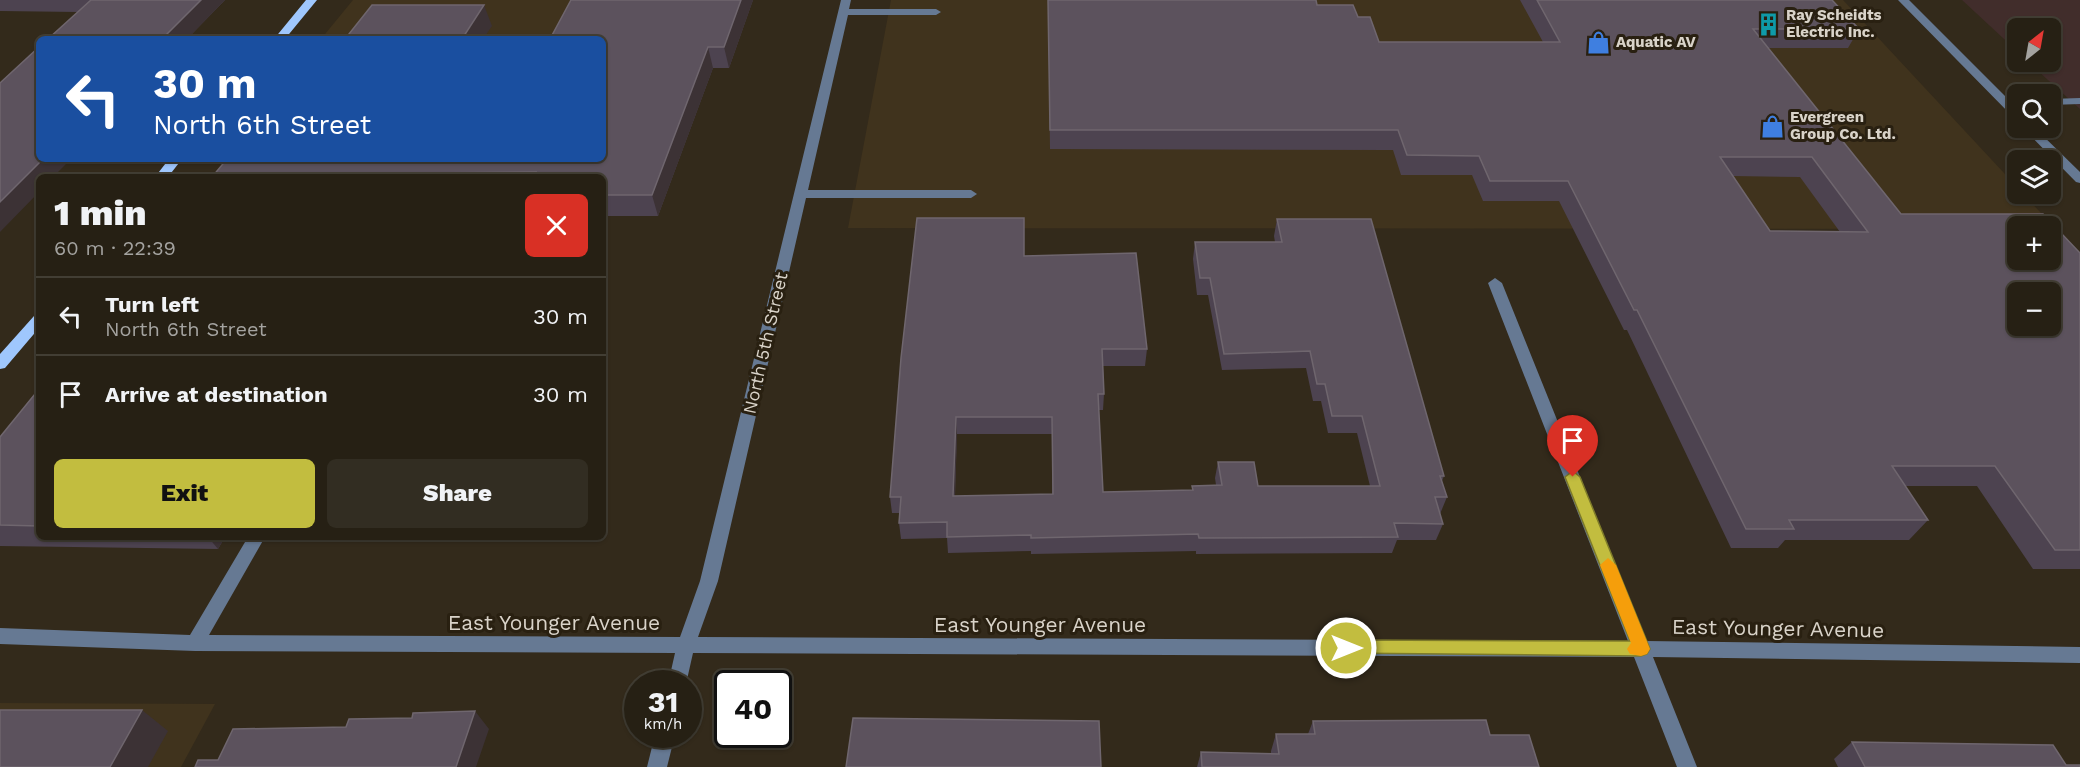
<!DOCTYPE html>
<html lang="en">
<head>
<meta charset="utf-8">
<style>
  :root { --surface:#262014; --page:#322d22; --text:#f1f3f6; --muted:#a4a3a0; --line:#423e34; --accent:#c2bd3f }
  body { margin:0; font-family:"Work Sans",sans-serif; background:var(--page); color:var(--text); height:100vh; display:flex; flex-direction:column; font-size:22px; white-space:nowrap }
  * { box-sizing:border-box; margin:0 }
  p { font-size:20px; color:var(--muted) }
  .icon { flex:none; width:33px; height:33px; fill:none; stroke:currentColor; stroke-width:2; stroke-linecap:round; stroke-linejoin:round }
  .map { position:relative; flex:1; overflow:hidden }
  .drawer { position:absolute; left:36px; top:174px; width:570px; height:366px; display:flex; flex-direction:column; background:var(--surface); border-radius:9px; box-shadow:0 2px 4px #0004,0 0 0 2px var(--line) }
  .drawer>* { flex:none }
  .guide { position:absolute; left:36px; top:36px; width:570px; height:126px; border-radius:9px; box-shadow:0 2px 4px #0004,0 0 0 2px var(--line); background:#1a4fa0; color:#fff; overflow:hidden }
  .needle { width:39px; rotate:31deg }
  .controls { position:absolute; left:2007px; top:18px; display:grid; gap:12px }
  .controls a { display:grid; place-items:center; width:54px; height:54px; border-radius:9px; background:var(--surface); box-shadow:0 2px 4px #0004,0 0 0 2px var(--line); font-size:30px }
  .speed { position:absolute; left:624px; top:670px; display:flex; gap:12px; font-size:30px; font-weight:700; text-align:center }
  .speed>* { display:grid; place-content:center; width:78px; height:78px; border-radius:50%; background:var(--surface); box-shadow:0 2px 4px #0004,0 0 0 2px var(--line); line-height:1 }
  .speed small { font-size:15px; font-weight:400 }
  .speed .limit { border:3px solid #111; border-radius:9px; background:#fff; color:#111 }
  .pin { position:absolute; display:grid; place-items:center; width:51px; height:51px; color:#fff; margin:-62px -26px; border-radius:50% 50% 50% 0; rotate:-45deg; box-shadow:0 0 6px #0007 }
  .pin .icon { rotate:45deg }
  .me { position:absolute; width:66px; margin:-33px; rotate:90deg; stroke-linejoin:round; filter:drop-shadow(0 0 4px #0008) }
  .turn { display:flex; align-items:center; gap:21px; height:126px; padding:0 18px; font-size:27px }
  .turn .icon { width:78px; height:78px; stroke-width:2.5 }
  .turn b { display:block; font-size:42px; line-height:51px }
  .round { display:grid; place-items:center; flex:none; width:63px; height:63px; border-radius:9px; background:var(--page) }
  .overview { display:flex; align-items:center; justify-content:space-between; height:102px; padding:0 18px }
  h1 { font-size:36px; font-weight:800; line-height:45px }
  .cta { display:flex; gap:12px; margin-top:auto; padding:12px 18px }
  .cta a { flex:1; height:69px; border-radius:9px; background:var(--accent); color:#111; font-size:24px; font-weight:800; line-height:69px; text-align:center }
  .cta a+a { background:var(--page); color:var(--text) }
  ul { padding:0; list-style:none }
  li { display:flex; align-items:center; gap:18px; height:78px; padding:0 18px; border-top:2px solid var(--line) }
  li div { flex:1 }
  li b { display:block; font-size:22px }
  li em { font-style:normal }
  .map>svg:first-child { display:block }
</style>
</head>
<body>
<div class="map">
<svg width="2080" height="767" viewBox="0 0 2080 767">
  <rect width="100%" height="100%" fill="#332a1b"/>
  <!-- built -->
  <path fill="#40331d" d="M353,0H584L564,39H321Z
    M891,0H1843L2017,187L2018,194H2023L2056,229L2050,226H2018L2017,229L848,228Z
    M0,703L215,704L181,767H0Z"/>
  <!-- industrial -->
  <path fill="#412d2b" d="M1962,0H2080V109L2028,62H2050V28H2018L2017,51Z"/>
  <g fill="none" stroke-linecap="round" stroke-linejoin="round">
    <!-- minor -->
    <path fill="#667993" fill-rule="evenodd" d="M841,0H851L849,9H936L941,12L936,15H848L808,190H971L977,194L971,198H806L718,581L698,637L1628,641L1488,283L1495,278L1502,283L1646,641L2080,647V663L1653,657L1697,767H1677L1634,657L693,653L686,684H668L675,653L195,651L0,644V628L190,635L248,537H265L209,635L680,637L700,581Z
      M1898,0H1909L2018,109V119L2014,118Z
      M2080,98V104L2050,105V99Z
      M2023,128H2035L2080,172V183L2076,182Z
      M655,735H675L667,767H647Z"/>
    <!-- major -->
    <path fill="#9fc7fd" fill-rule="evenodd" d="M306,0H317L285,39H274Z
      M169,159H182L168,177H155Z
      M39,314V328L5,368L0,369V354L34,316Z"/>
  </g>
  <!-- wall -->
  <path fill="#4d4350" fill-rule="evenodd" d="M0,0H225L187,39H48L78,12L0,11Z
    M571,0H753L729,68H713L658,216H603V177H212L603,159Z
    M1048,0L1317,5L1358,17L1379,42H1543L1520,0H1832L1859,29L1848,48H1768L1901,214L2080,253V569H2033L1977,486H1905L1928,520L1909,540H1785L1778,548H1731L1627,330H1624L1559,201H1483L1472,175H1401L1393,150L1050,149ZM1733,176L1800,177L1840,232L1770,231Z
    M1277,219L1444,476L1442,481L1447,497L1440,514L1443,524L1436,540H1397L1392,553L1196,554V551L1031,554V551L948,553L947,538L901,539L899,523L900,513H892L890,497L1024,256L1147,349L1145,366H1103L1104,394L1103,410H1099L1103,492L1192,490V486L1216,485L1215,478L1218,462L1258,486H1370L1357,433H1328L1321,401H1313L1306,368L1222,370L1208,295H1197L1193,259L1195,242H1275L1274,236ZM957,434H1052V494L955,496Z
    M39,389V537H225L218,549L0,546V437Z
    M1313,721L1490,735L1539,767H1197L1201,752L1271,754V751L1276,734H1308Z
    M1852,742L2066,765L2080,767H1838L1834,759Z"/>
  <!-- shaded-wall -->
  <path fill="#3c3235" d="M201,0H225L187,39H162Z
    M741,0H753L729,68L724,47Z
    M484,5L492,26L483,39H462Z
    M708,47L713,68L658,216L652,195Z
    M43,159H71L53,177H39V192L0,232V202Z
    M956,417L957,434L954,512L953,496Z
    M208,537H225L218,549Z
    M142,710L168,731L148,767H110Z
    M475,711L489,729L476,767H456Z"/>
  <!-- building -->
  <path fill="#5c525d" stroke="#6f666e" stroke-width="1.5" fill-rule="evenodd" d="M91,0H201L162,39H48Z
    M571,0H741L724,47H708L652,195H603V177H534L536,172L416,173L413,177H212L227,159H603V39H550Z
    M1048,0H1316L1317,5H1353L1358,17H1370L1379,42H1560L1537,0H1832L1859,29H1753L1901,214H2043L2080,253V550H2055L1995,466H1892L1928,520H1789L1794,529H1746L1637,310H1634L1568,181H1490L1479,156L1407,155L1398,130H1050ZM1720,157H1812L1868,232L1770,231ZM2018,226H2050V260H2018ZM2018,292H2050V326H2018Z
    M372,5H484L462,39H345Z
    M39,47V159H43L0,202V83Z
    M917,218H1024V256L1136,253L1147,349H1102L1104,394H1098L1103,492L1193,490L1192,486L1222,485L1218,462H1254L1258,486H1380L1362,416H1332L1325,384H1317L1310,351L1224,354L1210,278H1200L1195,242H1282L1277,219H1371L1444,476H1440L1447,497H1435L1443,524L1394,523L1398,537L1199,538L1198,534L1031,538V535L947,537V522L899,523L901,497H890L901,358ZM956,417H1052L1053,494L953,496Z
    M39,389V526L0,525V437Z
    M0,710H142L110,767H0Z
    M475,711L456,767H195L198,760H218L233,729L346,727L349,719L412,718L413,713Z
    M853,718L1099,721L1101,767H846Z
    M1486,720L1490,735H1529L1539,767H1202L1201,752L1279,754L1276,734H1315L1313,721Z
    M1852,742L2053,745L2066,765H2080V767H1865Z"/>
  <!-- route -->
  <path fill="#c2bd3f" stroke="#7e7b29" stroke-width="1.5" d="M1573,471L1580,477L1650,649L1647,654L1641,656L1340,653L1338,648L1340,642L1346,640L1630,641L1565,477Z"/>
  <!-- slow -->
  <path fill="#f59e0b" d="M1608,558L1616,565L1650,649L1647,654L1641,656L1630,654L1627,649L1631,643L1600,565Z"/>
  <!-- icons -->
  <defs>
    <symbol id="building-bare" viewBox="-9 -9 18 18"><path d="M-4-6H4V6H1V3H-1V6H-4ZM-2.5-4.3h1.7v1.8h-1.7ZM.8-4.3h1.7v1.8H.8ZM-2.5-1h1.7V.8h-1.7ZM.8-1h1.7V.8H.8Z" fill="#0f9aa8" stroke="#292011" stroke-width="2.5" paint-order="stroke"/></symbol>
    <symbol id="shop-bare" viewBox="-9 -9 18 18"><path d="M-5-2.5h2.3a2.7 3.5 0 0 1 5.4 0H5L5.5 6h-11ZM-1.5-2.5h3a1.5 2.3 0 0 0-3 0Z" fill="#3f7fe0" stroke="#292011" stroke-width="2.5" paint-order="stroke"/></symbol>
  </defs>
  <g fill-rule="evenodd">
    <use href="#building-bare" x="1752" y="8" width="33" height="33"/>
    <use href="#shop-bare" x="1582" y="26" width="33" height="33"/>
    <use href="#shop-bare" x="1756" y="110" width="33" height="33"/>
  </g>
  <g text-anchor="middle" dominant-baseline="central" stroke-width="6" stroke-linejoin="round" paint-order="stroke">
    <!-- far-poi labels -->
    <g font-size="15" font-weight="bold" fill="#d9d3c9" stroke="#292011" text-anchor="start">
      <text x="1786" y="15">Ray Scheidts<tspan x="1786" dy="17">Electric Inc.</tspan></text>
      <text x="1616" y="42">Aquatic AV</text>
      <text x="1790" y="117">Evergreen<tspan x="1790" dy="17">Group Co. Ltd.</tspan></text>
    </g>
    <!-- street labels -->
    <g font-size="18" fill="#d9d3c9" stroke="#292011">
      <text transform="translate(765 343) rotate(-77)">North 5th Street</text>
    </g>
    <!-- near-street labels -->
    <g font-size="21" fill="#d9d3c9" stroke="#292011">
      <text x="554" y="622">East Younger Avenue</text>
      <text x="1040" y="624">East Younger Avenue</text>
      <text transform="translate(1778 628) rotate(1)">East Younger Avenue</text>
    </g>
  </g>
</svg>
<div class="controls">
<a><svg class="needle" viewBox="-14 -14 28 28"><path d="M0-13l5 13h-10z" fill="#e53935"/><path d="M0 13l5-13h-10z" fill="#a4a3a0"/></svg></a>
<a><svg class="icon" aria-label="search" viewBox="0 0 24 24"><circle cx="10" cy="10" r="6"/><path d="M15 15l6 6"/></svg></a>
<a><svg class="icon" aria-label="layers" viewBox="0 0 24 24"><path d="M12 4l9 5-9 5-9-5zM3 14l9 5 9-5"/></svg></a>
<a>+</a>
<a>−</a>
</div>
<div class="speed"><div>31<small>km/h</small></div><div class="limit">40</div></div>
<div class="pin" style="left:1573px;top:477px;background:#d93025"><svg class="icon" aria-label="arrive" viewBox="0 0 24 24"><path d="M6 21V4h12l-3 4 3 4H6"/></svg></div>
<svg class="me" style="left:1346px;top:648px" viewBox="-20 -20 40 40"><circle r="17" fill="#c2bd3f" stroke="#fff" stroke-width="3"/><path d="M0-11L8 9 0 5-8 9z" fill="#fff"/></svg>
<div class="guide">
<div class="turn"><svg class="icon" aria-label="left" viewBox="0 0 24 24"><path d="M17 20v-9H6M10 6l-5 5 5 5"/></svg><div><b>30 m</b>North 6th Street</div></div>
</div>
<section class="drawer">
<div class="overview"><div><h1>1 min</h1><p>60 m · 22:39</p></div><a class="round" style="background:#d93025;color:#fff"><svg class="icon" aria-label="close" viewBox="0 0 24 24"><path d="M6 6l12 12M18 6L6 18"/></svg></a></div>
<ul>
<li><svg class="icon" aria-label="left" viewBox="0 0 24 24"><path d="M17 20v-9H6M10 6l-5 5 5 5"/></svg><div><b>Turn left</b><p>North 6th Street</p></div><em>30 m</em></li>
<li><svg class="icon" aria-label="arrive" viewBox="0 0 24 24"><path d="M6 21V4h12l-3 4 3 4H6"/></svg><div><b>Arrive at destination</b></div><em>30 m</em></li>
</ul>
<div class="cta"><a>Exit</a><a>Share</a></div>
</section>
</div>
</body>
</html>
